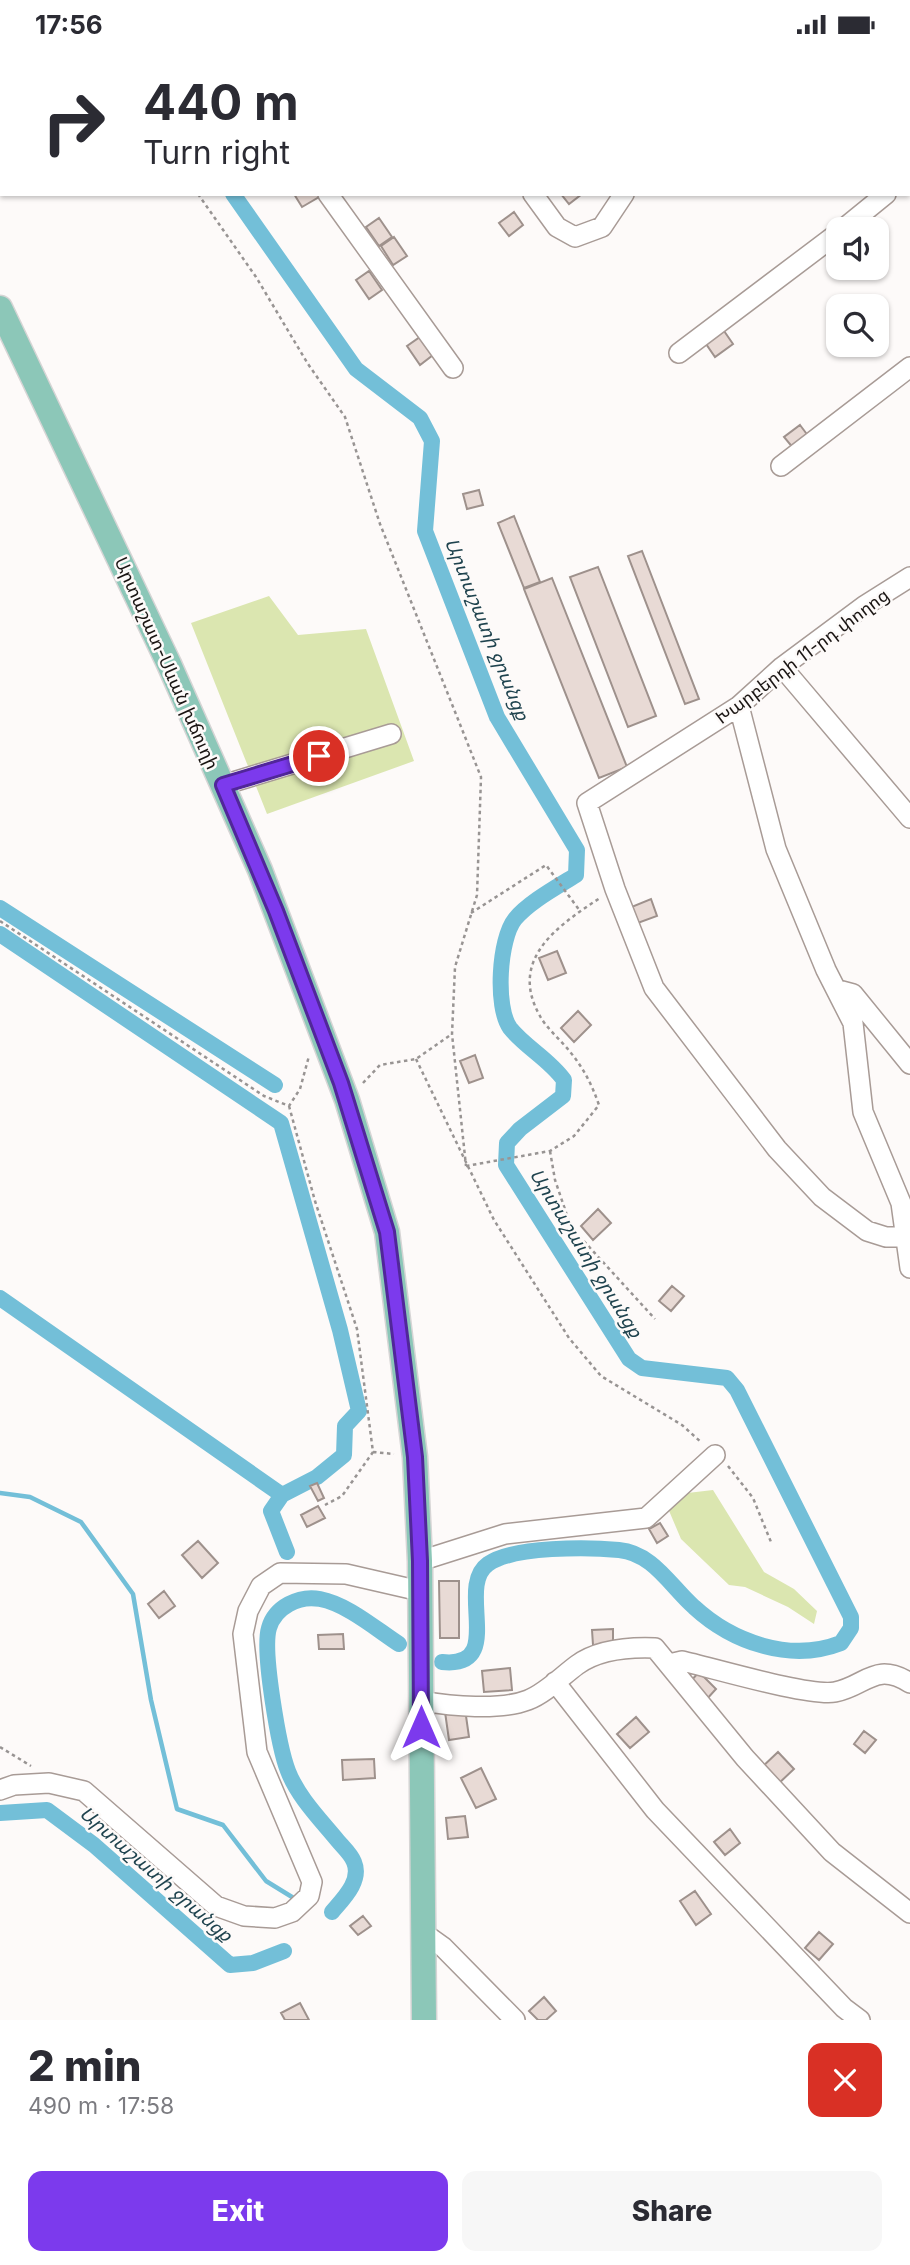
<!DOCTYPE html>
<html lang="en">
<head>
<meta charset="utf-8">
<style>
  :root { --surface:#fff; --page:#f7f7f7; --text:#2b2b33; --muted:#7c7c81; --accent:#7c3aed }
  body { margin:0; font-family:Inter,"Noto Sans Armenian",sans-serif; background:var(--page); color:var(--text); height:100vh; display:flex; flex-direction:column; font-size:26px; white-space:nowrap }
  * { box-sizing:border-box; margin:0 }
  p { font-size:23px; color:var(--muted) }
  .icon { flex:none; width:38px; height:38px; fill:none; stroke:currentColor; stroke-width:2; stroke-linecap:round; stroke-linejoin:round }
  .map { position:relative; height:1971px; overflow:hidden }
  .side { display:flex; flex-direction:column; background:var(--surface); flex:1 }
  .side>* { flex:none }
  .guide { position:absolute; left:0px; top:0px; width:910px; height:147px; box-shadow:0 2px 5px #0004; background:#fff; color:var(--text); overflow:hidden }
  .tools { position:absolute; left:826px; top:168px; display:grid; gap:14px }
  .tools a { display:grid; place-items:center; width:63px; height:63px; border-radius:14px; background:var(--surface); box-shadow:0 2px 5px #0004; font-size:35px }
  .pin { position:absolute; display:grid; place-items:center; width:60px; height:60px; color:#fff; margin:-30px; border:4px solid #fff; border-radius:50%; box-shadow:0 2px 7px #0007 }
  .me { position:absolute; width:77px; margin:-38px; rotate:0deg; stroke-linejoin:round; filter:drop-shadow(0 0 5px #0008) }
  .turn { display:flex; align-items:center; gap:24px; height:147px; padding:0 28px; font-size:32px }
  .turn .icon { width:91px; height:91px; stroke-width:2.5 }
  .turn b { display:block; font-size:49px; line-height:60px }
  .round { display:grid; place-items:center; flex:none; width:74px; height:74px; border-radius:14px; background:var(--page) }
  .head { display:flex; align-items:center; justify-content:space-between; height:119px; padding:0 28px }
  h1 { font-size:42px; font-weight:800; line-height:52px }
  .action { display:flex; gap:14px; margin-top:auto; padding:14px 28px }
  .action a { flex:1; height:80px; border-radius:14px; background:var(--accent); color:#fff; font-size:28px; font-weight:800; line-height:80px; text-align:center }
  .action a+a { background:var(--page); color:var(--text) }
  .status { display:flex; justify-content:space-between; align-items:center; height:49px; padding:0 35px; background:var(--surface); direction:ltr }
  .status svg { height:19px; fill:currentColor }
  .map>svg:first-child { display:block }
</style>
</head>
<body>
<div class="status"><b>17:56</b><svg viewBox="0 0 49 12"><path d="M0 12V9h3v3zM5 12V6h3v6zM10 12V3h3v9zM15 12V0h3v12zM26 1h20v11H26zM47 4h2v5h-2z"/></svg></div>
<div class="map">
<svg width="910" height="1971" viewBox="0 0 910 1971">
  <rect width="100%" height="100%" fill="#fdfaf9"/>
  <!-- green -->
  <path fill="#dbe6b0" d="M269,547L298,586L366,580L414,712L267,765L191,574Z
    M713,1441L764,1523L794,1540L817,1562L814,1575L788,1558L745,1538L729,1536L681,1490L667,1457L679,1445Z"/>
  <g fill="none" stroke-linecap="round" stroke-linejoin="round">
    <!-- stream -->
    <path stroke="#73bfd8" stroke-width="4.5" d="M0,1444L30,1448L81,1473L133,1545L151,1651L177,1760L223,1776L266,1832L292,1848"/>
    <!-- canal -->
    <path stroke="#73bfd8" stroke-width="16" d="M132,0L133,2
      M233,145L356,320L420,369L432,392L425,482L497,668L577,801L576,826C557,838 529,853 515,870C499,890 495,958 510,979C525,998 549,1010 564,1031L563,1047L520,1080L507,1094L506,1116L629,1310L642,1319L727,1329L737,1341L851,1568V1579L841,1594C790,1614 732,1593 694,1558C671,1538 653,1504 619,1501C589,1498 513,1497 488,1515C455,1538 507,1620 442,1613
      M0,859L275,1036
      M0,885L281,1074L340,1281L359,1362L345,1377L344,1406L317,1428L282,1446L271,1462L287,1503
      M0,1249L282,1446
      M0,1764L47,1761L94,1796L230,1916L253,1914L284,1902
      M332,1863C343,1850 362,1832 354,1813C351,1805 343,1798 338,1792C320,1770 298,1748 288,1722C279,1699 262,1602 269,1579C275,1558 299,1546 320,1550C347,1555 376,1580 399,1595"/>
  </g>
  <!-- building -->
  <path fill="#e8dad5" stroke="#9e918c" stroke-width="2" d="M294,145H318L319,148L302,158Z
    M561,145H582L569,155Z
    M514,163L523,176L509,187L499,174Z
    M379,169L392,188L379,197L366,178Z
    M394,188L407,207L393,216L381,197Z
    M369,222L382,241L369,250L356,231Z
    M722,279L733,295L715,308L704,292Z
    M420,288L433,306L420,316L407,297Z
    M800,376L809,388L794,400L784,388Z
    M479,441L483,456L467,460L463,445Z
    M514,467L540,533L524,539L498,474Z
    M642,502L699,650L685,655L628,507Z
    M598,518L656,667L628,678L570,528Z
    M552,529L627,718L599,729L524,540Z
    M651,850L657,867L635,875L629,859Z
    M557,902L566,924L548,931L539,909Z
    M578,962L591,976L574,993L561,979Z
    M475,1006L483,1029L469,1034L460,1012Z
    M598,1160L611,1174L593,1191L581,1177Z
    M672,1237L684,1247L671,1262L659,1252Z
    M317,1434L324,1449L318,1452L310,1437Z
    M318,1457L325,1469L307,1478L301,1466Z
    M660,1474L668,1487L657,1494L649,1480Z
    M198,1492L218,1514L202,1529L182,1506Z
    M439,1532H459V1589H440Z
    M164,1542L175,1557L159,1569L148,1555Z
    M613,1580V1595L593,1596L592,1581Z
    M343,1585L344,1600H319L318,1586Z
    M510,1619L512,1641L484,1643L482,1622Z
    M699,1623L716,1640L706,1651L689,1634Z
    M465,1660L469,1688L449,1691L445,1663Z
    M636,1668L649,1683L630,1699L617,1685Z
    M864,1682L876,1691L865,1704L854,1695Z
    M778,1703L794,1720L777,1736L761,1719Z
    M374,1710L375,1729L343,1731L342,1711Z
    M481,1719L496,1750L476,1759L461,1729Z
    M465,1767L468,1788L448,1790L446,1769Z
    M730,1780L740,1794L725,1806L714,1793Z
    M695,1842L711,1865L696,1876L680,1852Z
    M363,1867L371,1877L358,1886L350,1877Z
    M819,1883L833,1895L819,1911L805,1899Z
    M544,1948L556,1962L546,1971H538L529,1962Z
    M300,1954L309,1971H285L281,1964Z"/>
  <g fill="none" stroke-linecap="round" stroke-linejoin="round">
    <defs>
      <path id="minor" d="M224,0L225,2
        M428,0L429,2
        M525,2L527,0
        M786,2L788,0
        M908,128L910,126
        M328,145L453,319
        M533,145L557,178L575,188L602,178L624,145
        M843,180L886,145
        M679,304L838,184
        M781,417L910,318
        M782,618L910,769
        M739,657L776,800L826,921L853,974L863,1063L901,1154L910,1219
        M223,736L391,685
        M838,941L853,945L910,1015
        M907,1188H886L867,1182L822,1148L777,1100L654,939L615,840L587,754L739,657L782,618L864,557L910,528
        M420,1512L505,1485L646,1469L715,1406
        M669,1615L682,1612C713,1619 810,1648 835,1643C866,1637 875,1612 910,1634
        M555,1633L655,1761L844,1959L860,1971
        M421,1652C451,1657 500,1662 528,1651C546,1644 562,1627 577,1616C599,1600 630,1598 655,1599L745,1709L832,1803L910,1864
        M0,1741L14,1736L49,1734L84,1742L216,1857L244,1867L275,1869L292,1863L309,1847L312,1833L257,1703L243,1585L248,1562L261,1537L280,1524L346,1525L420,1542
        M422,1883L443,1898L515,1971"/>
      <path id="major" d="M0,259L169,615L260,821L347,1051L387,1183L415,1408L420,1512L424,1971"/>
    </defs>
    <!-- minor casing -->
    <use href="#minor" stroke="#a89b96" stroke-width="22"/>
    <!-- major casing -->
    <use href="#major" stroke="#d6d5d5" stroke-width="27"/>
    <!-- path -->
    <path stroke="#989493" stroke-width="2.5" stroke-dasharray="3.5 3.5" stroke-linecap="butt" d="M97,0L98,2
      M198,145L256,228L308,315L345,368L380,475L481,728L477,846L455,918L452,985L466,1117
      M471,864L546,816L580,862
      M0,872L264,1047L289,1057L300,1040L309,1007
      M416,1010L494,1171L569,1289L601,1327L682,1376L702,1394
      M363,1034L380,1016L416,1010L452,985
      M289,1057L315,1152L357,1280L373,1403L342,1447L325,1456
      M550,1102L555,1131L571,1178L655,1270
      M466,1117L550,1102L574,1087L599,1056C592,1036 584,1020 571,1004C561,991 547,980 540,967C508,911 557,877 600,849
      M373,1403L394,1405
      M728,1417L753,1449L771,1493
      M0,1698L31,1717"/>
    <!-- minor -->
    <use href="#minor" stroke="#fff" stroke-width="19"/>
    <!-- major -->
    <use href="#major" stroke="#8cc7b8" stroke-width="24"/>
  </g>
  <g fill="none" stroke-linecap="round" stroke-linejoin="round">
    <defs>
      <path id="route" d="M319,707L223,736L276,862L341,1034L387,1183L415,1408L420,1512L421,1678"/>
    </defs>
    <!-- route casing -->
    <use href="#route" stroke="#51269a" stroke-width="18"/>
    <!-- route -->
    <use href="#route" stroke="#7c3aed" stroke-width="12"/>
  </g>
  <g text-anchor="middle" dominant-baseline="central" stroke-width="5" stroke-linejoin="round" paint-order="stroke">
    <!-- street labels -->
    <g font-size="18" fill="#1a1513" stroke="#fdfaf9">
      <text transform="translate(802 607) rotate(-37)">Խարբերդի 11-րդ փողոց</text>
      <text transform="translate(167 614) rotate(66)">Արտաշատ-Սևան խճուղի</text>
    </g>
    <!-- water labels -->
    <g font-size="19" font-style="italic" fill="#1f434e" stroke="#fdfaf9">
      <text transform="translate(487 580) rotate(68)">Արտաշատի ջրանցք</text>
      <text transform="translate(586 1204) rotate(58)">Արտաշատի ջրանցք</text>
      <text transform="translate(156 1825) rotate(41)">Արտաշատի ջրանցք</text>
    </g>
  </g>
</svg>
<div class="tools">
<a><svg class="icon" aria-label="sound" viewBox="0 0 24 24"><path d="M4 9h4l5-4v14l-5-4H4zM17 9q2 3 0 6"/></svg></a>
<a><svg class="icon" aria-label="search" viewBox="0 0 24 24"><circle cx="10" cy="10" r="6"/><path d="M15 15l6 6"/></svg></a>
</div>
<div class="pin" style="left:319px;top:707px;background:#d93025"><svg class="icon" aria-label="arrive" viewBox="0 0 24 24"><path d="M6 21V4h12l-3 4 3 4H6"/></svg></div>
<svg class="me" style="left:421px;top:1678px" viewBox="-20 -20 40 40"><path d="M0-17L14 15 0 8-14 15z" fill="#7c3aed" stroke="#fff" stroke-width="4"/></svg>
<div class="guide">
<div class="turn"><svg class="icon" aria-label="right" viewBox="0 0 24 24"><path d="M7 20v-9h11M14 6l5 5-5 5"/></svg><div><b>440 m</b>Turn right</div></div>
</div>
</div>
<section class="side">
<div class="head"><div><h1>2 min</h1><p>490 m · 17:58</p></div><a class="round" style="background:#d93025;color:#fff"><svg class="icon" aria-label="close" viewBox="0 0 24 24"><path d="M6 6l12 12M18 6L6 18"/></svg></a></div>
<div class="action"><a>Exit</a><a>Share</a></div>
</section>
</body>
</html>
